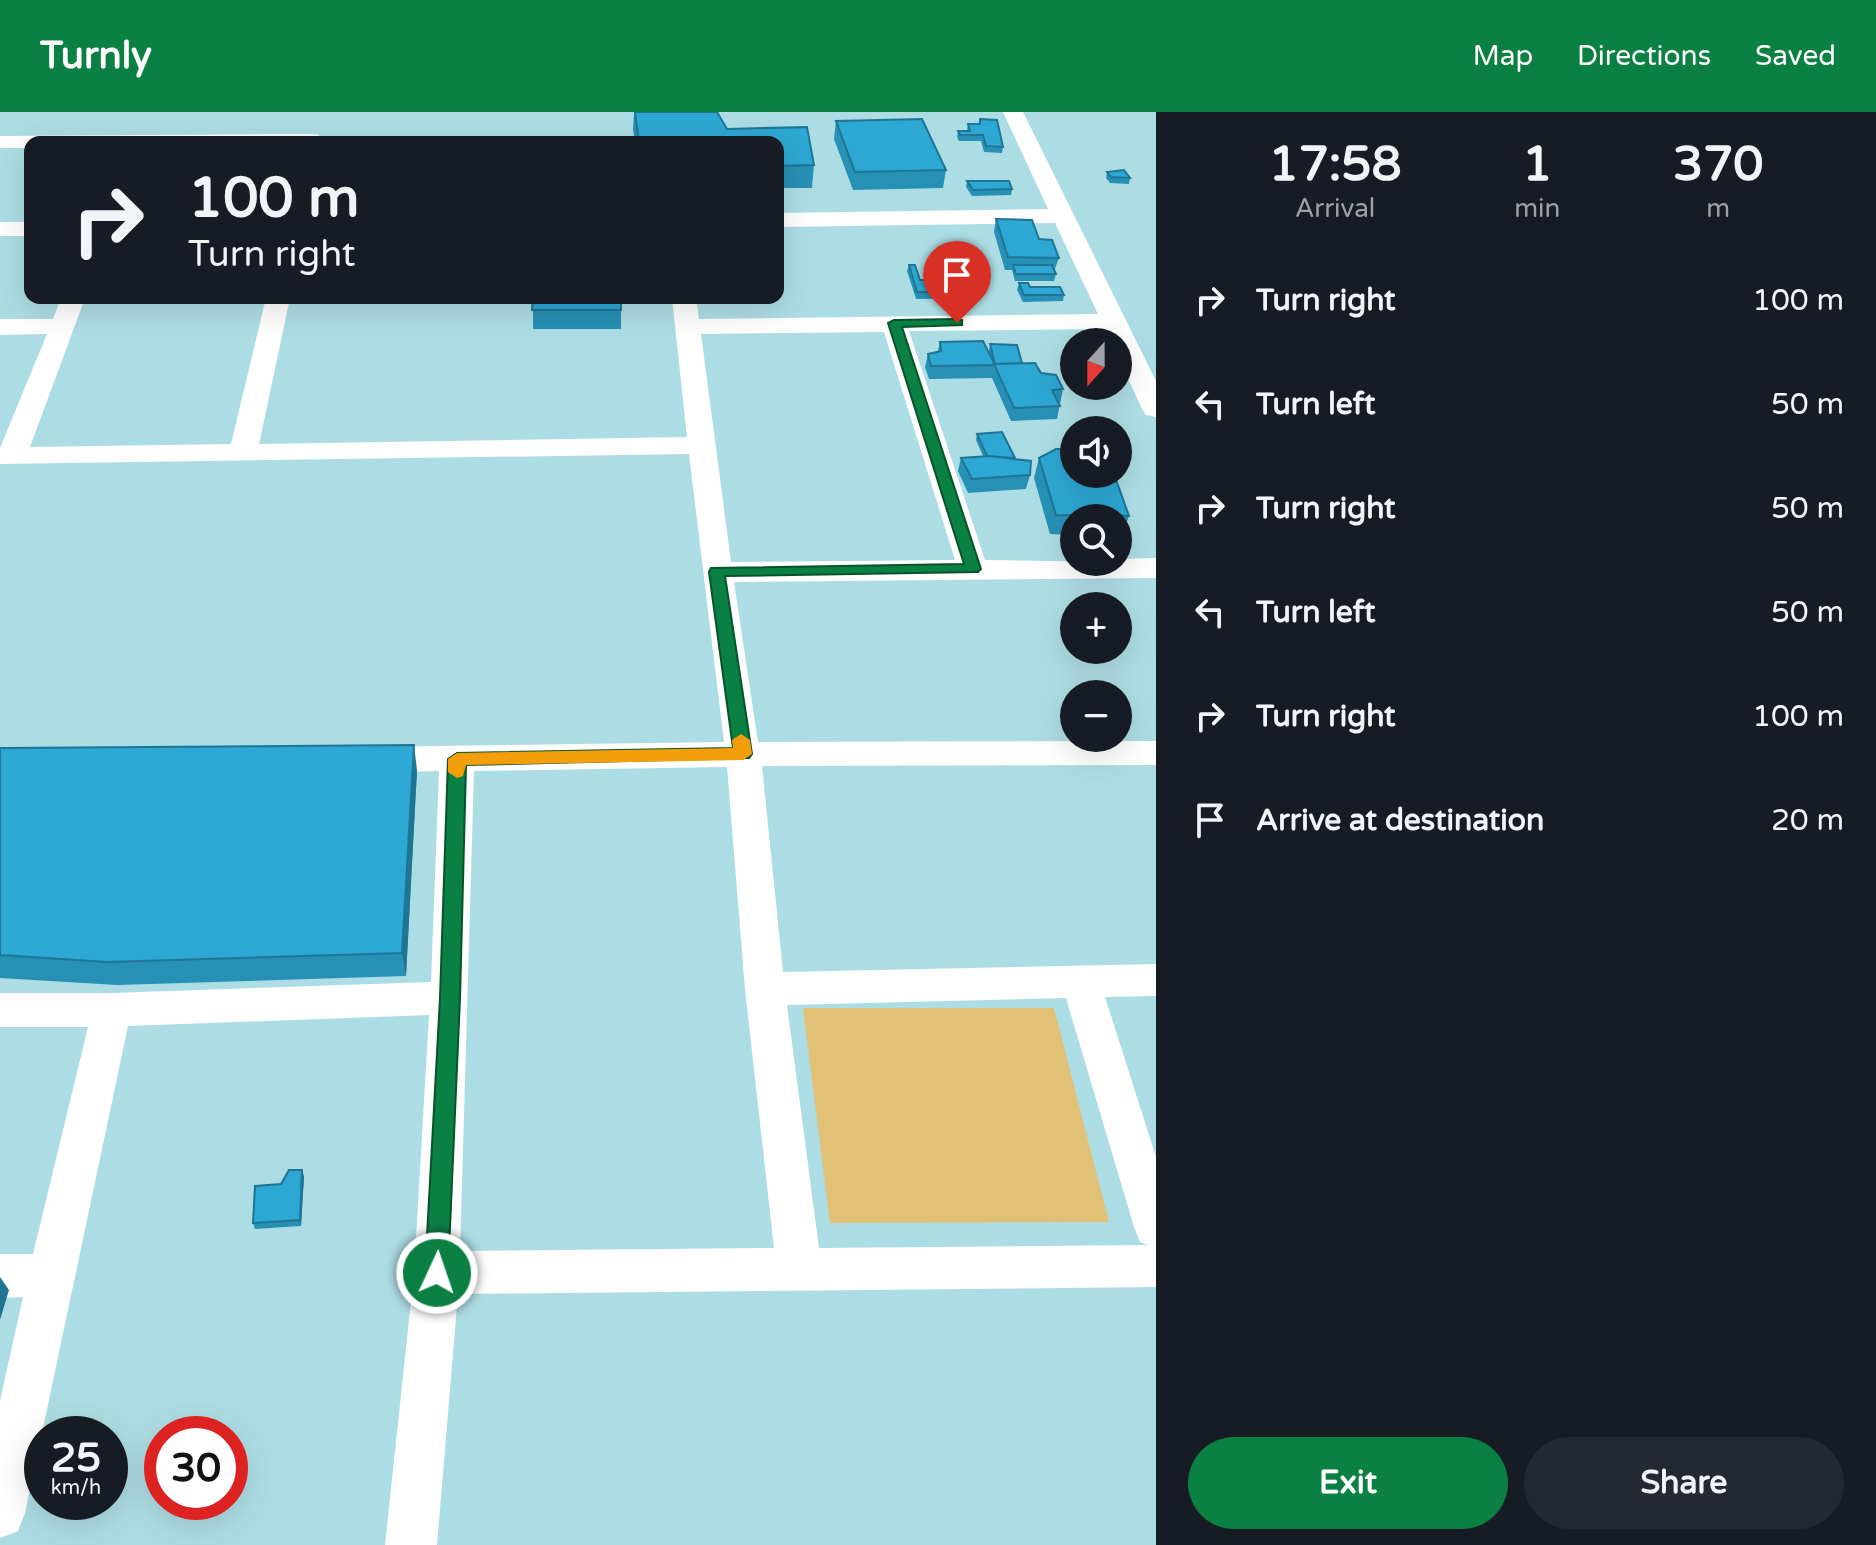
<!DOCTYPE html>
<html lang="en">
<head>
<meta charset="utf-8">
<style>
  :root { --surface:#171b24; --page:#242831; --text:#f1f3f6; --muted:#9ea1a6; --accent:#0b8043 }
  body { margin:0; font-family:"Varela Round",sans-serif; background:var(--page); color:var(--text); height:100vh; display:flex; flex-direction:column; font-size:30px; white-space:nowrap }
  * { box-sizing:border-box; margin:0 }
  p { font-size:26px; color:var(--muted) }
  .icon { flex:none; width:44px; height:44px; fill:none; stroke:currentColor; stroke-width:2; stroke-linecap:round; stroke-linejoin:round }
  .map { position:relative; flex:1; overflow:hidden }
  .side { display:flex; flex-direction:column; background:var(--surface); width:720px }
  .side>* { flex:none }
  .banner { position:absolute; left:24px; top:24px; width:760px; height:168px; border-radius:16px; box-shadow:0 8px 32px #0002; background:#171b24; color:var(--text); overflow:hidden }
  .needle { width:52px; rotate:201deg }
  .fabs { position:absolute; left:1060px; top:216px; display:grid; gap:16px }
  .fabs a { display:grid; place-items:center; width:72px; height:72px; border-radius:50%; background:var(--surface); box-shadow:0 8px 32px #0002; font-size:40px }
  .speed { position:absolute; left:24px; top:1304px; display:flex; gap:16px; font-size:40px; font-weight:700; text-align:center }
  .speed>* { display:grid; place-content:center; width:104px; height:104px; border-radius:50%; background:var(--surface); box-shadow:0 8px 32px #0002; line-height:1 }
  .speed small { font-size:20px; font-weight:400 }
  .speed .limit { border:12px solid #d22; background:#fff; color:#111 }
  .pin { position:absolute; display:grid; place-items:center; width:68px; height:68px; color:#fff; margin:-82px -34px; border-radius:50% 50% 50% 0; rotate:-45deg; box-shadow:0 0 8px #0007 }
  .pin .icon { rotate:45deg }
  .me { position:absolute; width:88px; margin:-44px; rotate:3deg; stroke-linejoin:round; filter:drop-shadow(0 0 6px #0008) }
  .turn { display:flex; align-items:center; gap:28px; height:168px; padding:0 32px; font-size:36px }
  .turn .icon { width:104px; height:104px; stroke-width:2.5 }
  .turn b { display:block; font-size:56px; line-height:68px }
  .eta { display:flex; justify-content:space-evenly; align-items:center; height:136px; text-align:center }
  .eta b { font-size:48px; font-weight:700; line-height:56px }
  .button { display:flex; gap:16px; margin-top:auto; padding:16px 32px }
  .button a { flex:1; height:92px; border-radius:48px; background:var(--accent); color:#fff; font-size:32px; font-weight:700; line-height:92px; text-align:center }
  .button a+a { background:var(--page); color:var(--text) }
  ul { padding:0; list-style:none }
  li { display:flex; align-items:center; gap:24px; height:104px; padding:0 32px }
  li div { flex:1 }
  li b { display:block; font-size:30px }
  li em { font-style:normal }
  header { display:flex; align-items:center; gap:48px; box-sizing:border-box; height:112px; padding:0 40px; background:var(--accent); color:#fff }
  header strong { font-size:38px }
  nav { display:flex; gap:44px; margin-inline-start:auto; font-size:28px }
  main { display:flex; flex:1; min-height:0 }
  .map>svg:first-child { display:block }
</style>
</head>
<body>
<header>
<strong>Turnly</strong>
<nav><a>Map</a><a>Directions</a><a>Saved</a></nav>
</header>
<main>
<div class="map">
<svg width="1156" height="1433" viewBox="0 0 1156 1433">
  <rect width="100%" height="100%" fill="#addde4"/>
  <!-- green -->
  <path fill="#e0c176" d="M803,896H1054L1109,1110L830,1111Z"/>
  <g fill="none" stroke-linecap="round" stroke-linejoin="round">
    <!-- street -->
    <path fill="#fff" fill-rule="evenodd" d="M1003,0H1023L1156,269V305L1146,303L1142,297L1118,245V230H1111L1105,217L909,219L985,448L1118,450V447L1156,446V466L734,470L758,630L1156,629V653L762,654L783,860L1156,852V884L1105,885L1156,1045V1175L458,1182L437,1433H385L414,1161L429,903L128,914L25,1401L18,1419L0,1426V1289L23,1185L0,1186V1142H33L88,915H0V881H112L431,870L439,659L370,661L358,657L353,648L358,639L370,635L724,630L689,342L0,352V336L47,222L0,223V207H53L61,186H85L30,335L231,332L266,186H290L259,332L687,325L672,186H696L699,207L1098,202L1055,111L778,115V101L1048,97ZM884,220L955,448L731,450L701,222ZM727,655L745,877L774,1136L460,1139L474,659ZM1066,886L1134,1115L1140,1130L1148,1133L819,1136L787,893Z
      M311,22L319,23L320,30H30V36H0V24Z
      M0,110H30V124H0Z"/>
  </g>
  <!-- wall -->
  <path fill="#2790b5" d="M634,0H717L727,17L807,15L814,53L812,76H778V30H635L633,17Z
    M980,7L1003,35L1002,41L984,40L981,29H959L957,25L958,19H967L968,12H978Z
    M836,9L946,58L943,76L853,78L834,27Z
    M1107,60L1130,66L1129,72L1110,71L1106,66Z
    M967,69L1012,77L1011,83L972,84L966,75Z
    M996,107L1039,127L1059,146L1054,159L1056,162L1054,169H1015L1012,158H1005L994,120Z
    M909,153L920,168L967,180L966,186L916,187L907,159Z
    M1019,171L1064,183L1063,189L1023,190L1017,178Z
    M533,186L621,198V217H533Z
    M940,230L990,243L989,239L990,232L1041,261L1063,277L1057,307L1011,309L992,266L929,267L925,255L928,242L938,239Z
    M977,322L1015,346V347L1030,363L1026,377L968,381L958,359L961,346L983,344L976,328Z
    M1039,346L1129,404L1122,424H1118V406H1074V423L1050,422L1034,366Z
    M0,636L417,658L406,864L117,873L0,866Z
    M304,1064L301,1114L255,1117L253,1111L281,1072Z"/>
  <!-- shaded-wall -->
  <path fill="#207594" d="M414,633L417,658L406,864L402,841Z
    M302,1058L304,1064L301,1114L300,1108Z
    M0,1165L9,1178L0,1208Z"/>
  <!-- building -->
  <path fill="#2da7d3" stroke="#207594" stroke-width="2" d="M635,0H717L727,17L807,15L814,53L778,54V30H639Z
    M922,7L946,58L855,60L836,9Z
    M980,7L997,8L1003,35L986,34L983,23H960L958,19H970L968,12H980Z
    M1124,58L1130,66L1111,65L1107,60Z
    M967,69H1009L1012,77L973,78Z
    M996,107L1032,108L1039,127L1052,128L1059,146L1008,145Z
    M909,153H915L920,168H963L967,180H917Z
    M1013,153H1052L1056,162H1016Z
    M1019,171H1028L1030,175H1060L1064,183H1024Z
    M533,186H621V198H532Z
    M983,229L995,253L931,254L928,242L941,239L940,230Z
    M990,232L1017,233L1022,251L995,252Z
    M1035,251L1041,261L1056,263L1063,277L1052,278L1060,294L1014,296L994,252Z
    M1002,320L1015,346L987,344L977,322Z
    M1056,337H1074V362H1114L1129,404L1056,403L1039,346Z
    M990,344L1031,349L1030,363L972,367L961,346Z
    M414,633L402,841L107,850L0,843V636Z
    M289,1058H302L300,1108L253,1111L255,1074L281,1072Z"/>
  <!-- route -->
  <path fill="#0b8043" stroke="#07532c" stroke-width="2" d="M957,207L962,208V213L902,215L981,457L978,460L725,464L752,642L749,646L466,653L460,886L448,1161L445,1169L437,1172L428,1169L425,1161L440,886L448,647L457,641L733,636L709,460L711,456L964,452L888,211L894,208Z"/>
  <!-- slow -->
  <path fill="#f59e0b" d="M741,622L750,628L752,642L743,648L466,653L463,664L457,666L448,660V647L457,641L733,636L732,628Z"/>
</svg>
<div class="fabs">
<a><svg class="needle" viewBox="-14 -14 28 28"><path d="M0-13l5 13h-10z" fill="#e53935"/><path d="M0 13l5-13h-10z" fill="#9ea1a6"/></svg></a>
<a><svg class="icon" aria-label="sound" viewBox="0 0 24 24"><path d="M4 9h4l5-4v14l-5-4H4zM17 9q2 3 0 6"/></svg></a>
<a><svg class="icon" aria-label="search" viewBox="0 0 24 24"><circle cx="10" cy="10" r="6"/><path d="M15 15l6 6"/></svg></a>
<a>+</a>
<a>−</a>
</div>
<div class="speed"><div>25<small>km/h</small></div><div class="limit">30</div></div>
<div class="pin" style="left:957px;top:211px;background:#d93025"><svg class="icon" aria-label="arrive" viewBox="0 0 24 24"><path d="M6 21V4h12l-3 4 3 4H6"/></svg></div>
<svg class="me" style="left:437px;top:1161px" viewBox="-20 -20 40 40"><circle r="17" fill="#0b8043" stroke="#fff" stroke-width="3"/><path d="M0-11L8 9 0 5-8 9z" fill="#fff"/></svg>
<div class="banner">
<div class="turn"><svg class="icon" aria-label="right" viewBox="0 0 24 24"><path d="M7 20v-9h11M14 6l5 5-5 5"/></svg><div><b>100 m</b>Turn right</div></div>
</div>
</div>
<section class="side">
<div class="eta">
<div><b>17:58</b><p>Arrival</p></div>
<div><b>1</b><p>min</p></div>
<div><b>370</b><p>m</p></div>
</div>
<ul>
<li><svg class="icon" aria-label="right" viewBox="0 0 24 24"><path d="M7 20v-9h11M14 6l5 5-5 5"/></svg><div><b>Turn right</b></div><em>100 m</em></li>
<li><svg class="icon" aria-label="left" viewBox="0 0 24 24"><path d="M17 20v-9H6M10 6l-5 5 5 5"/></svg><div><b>Turn left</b></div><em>50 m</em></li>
<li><svg class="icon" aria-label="right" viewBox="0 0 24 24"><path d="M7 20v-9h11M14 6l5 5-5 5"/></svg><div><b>Turn right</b></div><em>50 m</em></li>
<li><svg class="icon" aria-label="left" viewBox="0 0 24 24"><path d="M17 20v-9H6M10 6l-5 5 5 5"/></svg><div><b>Turn left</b></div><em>50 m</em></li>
<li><svg class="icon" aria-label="right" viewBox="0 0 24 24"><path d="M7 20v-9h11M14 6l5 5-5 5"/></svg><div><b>Turn right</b></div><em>100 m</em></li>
<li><svg class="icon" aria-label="arrive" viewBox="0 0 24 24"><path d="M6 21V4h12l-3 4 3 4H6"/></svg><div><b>Arrive at destination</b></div><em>20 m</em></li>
</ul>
<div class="button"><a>Exit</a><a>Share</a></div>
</section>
</main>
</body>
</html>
